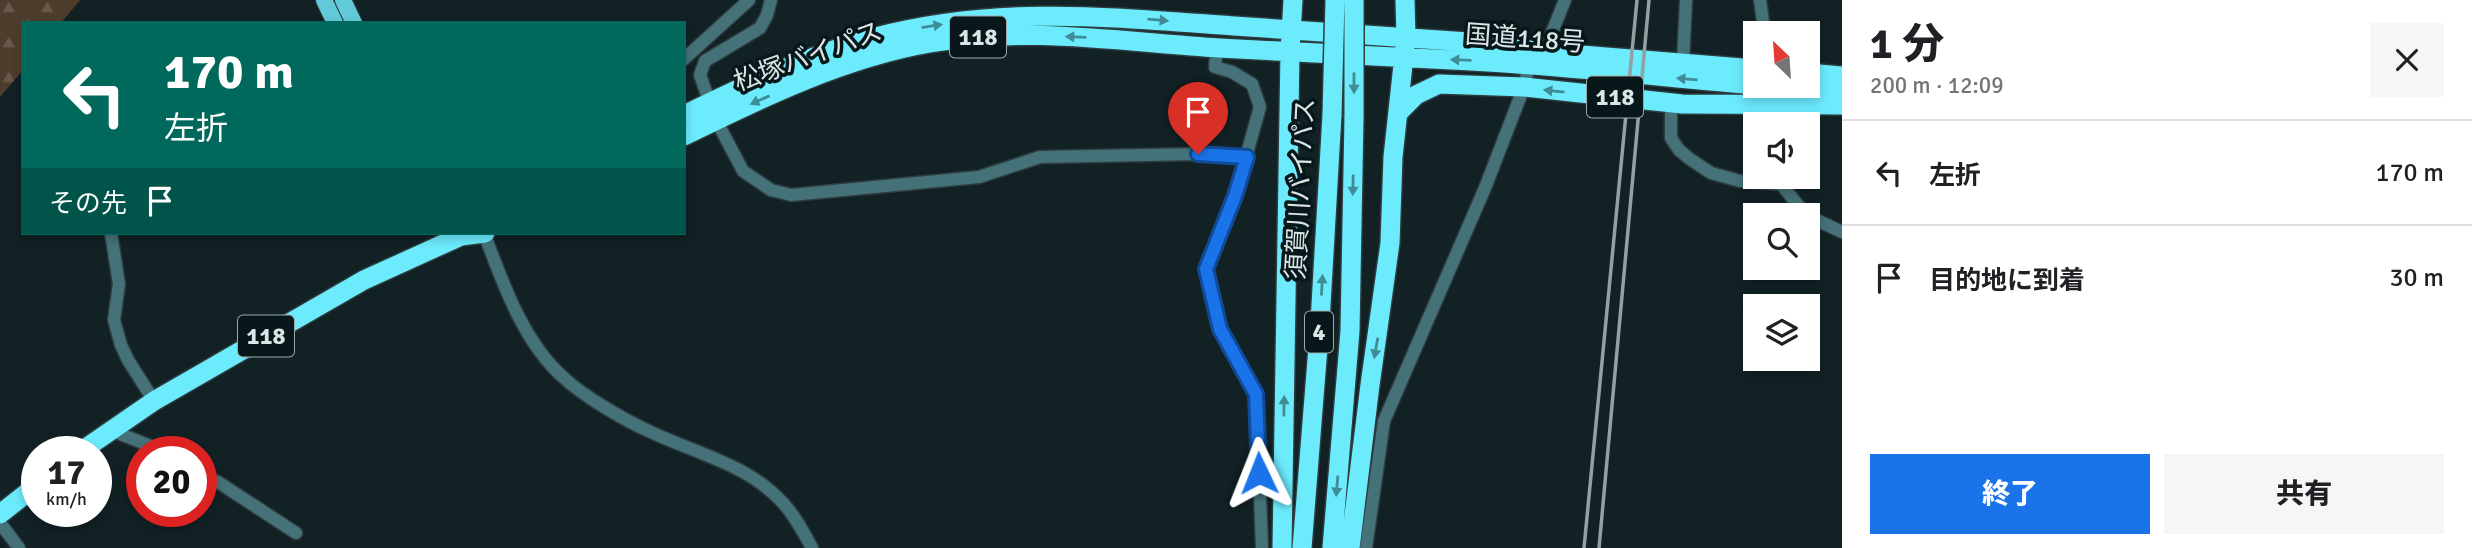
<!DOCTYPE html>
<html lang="ja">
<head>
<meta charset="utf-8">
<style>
  :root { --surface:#fff; --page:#f6f6f6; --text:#202124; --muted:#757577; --line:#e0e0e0; --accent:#1a73e8 }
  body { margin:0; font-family:Signika,"Noto Sans JP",sans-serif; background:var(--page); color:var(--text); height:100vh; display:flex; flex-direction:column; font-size:26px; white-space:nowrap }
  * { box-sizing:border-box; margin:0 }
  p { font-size:23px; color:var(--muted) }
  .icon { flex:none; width:38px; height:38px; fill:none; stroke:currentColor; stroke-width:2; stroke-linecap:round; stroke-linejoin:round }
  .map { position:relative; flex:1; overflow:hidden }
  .side { display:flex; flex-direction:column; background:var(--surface); width:630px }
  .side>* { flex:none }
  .hud { position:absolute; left:21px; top:21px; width:665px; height:214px; border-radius:0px; box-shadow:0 4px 10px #0003; background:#00695c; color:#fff; overflow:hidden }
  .needle { width:46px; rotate:335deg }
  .tools { position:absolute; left:1743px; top:21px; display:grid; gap:14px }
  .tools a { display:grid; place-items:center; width:77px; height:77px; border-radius:0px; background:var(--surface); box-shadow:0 4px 10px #0003; font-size:35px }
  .speed { position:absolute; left:21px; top:436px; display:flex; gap:14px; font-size:35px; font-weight:700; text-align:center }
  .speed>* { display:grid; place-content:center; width:91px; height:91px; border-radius:50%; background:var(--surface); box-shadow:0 4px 10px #0003; line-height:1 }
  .speed small { font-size:18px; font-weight:400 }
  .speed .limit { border:10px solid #d22; background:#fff; color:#111 }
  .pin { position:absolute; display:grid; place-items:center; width:60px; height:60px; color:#fff; margin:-72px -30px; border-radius:50% 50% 50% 0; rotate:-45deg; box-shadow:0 0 7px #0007 }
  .pin .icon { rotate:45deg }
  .me { position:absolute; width:77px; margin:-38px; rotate:358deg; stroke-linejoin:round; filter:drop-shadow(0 0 5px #0008) }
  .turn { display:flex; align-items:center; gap:24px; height:147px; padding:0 28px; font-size:32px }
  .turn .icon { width:91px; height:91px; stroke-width:2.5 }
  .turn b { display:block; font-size:49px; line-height:60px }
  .then { display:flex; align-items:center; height:66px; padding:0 28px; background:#0003; gap:14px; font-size:26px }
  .round { display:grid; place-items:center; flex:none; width:74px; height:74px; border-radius:0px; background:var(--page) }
  .summary { display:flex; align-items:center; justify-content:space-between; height:119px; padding:0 28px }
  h1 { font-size:42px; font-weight:800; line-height:52px }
  .button { display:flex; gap:14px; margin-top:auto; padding:14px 28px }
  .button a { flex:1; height:80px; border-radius:0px; background:var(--accent); color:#fff; font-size:28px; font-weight:800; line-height:80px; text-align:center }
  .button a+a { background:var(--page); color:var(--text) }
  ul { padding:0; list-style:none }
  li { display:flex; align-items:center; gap:21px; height:105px; padding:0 28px; border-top:2px solid var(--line) }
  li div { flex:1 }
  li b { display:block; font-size:26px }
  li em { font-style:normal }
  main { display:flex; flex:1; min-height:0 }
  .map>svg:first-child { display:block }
</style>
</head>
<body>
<main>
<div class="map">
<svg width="1842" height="548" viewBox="0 0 1842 548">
  <defs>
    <pattern id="forest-firs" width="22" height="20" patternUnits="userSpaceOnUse" patternTransform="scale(1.75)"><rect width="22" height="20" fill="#4d3d2c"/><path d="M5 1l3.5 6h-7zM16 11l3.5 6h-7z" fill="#66594b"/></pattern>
  </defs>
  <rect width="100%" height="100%" fill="#112124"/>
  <!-- forest -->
  <path fill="url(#forest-firs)" d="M0,0H80L61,23H23V70L0,97Z"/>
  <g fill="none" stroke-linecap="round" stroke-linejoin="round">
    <defs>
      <path id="minor" d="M771,0L767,15L760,28L705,61L700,75L716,120L743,171L771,190L791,195L979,177L1040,157L1198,154L1247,157
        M1760,0L1763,22L1769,33
        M1217,47L1215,67L1232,72L1252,84L1260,107L1235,196L1206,269L1220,329L1256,394L1262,548
        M1544,52L1565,0
        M684,59L749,0
        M1683,63L1686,0
        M1671,103V138L1679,150L1690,159L1711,173L1740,181L1781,184L1806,215
        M1808,216L1842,232
        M111,233L119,284L114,320L121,345L128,360L154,401
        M484,233C502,281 523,342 563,377C584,397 626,421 653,433C698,454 749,465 783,503C795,516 804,533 812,548
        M110,430L166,452
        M201,475L218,482L296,533
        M0,523L19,548
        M1366,548L1384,421L1485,188L1524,87L1529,65"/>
      <path id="major" d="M324,0L335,23
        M343,0L354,23"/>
      <path id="highway" d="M1808,73L1842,76
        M1766,86L1842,94
        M1398,113L1416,95L1439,84L1524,87L1682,104L1842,105
        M684,115C746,85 808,55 876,37C999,5 1110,17 1234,26C1317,32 1400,37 1483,43L1544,52L1755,69
        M684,136C761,98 844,58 930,43C1026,26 1123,42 1219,48C1303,52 1387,56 1471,61C1566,66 1661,77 1755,85
        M80,452L154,401L364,280L461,236L485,233
        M0,514L37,485
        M1282,548L1290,51L1293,0
        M1302,548L1320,322L1332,115
        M1332,548L1350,331L1354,117
        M1350,548L1370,385L1390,243L1393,157L1406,37L1405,0"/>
    </defs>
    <!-- minor casing -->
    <use href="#minor" stroke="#2d3c3f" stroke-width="15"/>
    <!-- major casing -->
    <use href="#major" stroke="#2d3c3f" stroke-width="18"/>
    <!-- highway casing -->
    <use href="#highway" stroke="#2d3c3f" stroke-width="22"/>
    <!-- minor -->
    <use href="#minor" stroke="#457279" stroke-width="12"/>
    <!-- major -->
    <use href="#major" stroke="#62c9d8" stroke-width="16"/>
    <!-- highway -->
    <use href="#highway" stroke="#6cebfd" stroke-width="19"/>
    <!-- rail -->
    <path stroke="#94a0a2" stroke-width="3.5" d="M1584,548L1637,0
      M1599,548L1649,0"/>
    <defs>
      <path id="highway-bridge" d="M1354,0V117
        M1332,115L1335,0"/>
    </defs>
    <!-- highway-bridge casing -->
    <use href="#highway-bridge" stroke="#2d3c3f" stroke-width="22" stroke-linecap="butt"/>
    <!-- highway-bridge -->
    <use href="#highway-bridge" stroke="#6cebfd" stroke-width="19"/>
  </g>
  <!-- one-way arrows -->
  <defs><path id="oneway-solid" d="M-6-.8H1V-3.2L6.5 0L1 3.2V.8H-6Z" transform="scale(1.75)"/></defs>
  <g fill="#3f8c97">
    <use href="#oneway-solid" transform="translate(1158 20) rotate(5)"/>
    <use href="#oneway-solid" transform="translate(932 26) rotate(-9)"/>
    <use href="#oneway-solid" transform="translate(1076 37) rotate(-178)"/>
    <use href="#oneway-solid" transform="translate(1461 60) rotate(-178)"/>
    <use href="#oneway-solid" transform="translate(1687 79) rotate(-175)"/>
    <use href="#oneway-solid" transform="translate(1354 83) rotate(90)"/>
    <use href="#oneway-solid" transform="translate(1554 91) rotate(-174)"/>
    <use href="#oneway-solid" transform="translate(760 100) rotate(156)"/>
    <use href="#oneway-solid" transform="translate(1353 185) rotate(91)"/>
    <use href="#oneway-solid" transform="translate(1322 285) rotate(-87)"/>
    <use href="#oneway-solid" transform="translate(1376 348) rotate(100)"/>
    <use href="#oneway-solid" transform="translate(1284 406) rotate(-89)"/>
    <use href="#oneway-solid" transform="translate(1337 486) rotate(95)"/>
  </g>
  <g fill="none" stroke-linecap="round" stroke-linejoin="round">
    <defs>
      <path id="route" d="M1198,154L1247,157L1235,196L1206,269L1220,329L1256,394L1259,473"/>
    </defs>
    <!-- route casing -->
    <use href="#route" stroke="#114b97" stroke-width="18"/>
    <!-- route -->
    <use href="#route" stroke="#1a73e8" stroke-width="12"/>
  </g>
  <g text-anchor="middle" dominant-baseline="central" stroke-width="7" stroke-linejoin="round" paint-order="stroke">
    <!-- shield labels -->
    <g fill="#08181a" stroke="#9ca8aa" stroke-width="2">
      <rect x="950" y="16.5" width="56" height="41" rx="5"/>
      <rect x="1587" y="76.5" width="56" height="41" rx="5"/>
      <rect x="1305" y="311.5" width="28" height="41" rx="5"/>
      <rect x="238" y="315.5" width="56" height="41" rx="5"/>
    </g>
    <g font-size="24" font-weight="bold" fill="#dbe5e7">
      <text x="978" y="37">118</text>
      <text x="1615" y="97">118</text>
      <text x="1319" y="332">4</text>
      <text x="266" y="336">118</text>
    </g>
    <!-- street labels -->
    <g font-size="26" fill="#dbe5e7" stroke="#08181a">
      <text transform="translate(1525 39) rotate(4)">国道118号</text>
      <text transform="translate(808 57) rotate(-20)">松塚バイパス</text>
      <text transform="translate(1301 189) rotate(-87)">須賀川バイパス</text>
    </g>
  </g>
</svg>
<div class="tools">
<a><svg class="needle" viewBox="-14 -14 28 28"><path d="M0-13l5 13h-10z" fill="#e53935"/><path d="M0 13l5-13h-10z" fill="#757577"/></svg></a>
<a><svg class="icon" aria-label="sound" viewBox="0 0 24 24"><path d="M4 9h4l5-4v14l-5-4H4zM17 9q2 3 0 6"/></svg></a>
<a><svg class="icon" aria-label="search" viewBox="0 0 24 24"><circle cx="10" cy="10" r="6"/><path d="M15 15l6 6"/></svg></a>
<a><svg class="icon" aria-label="layers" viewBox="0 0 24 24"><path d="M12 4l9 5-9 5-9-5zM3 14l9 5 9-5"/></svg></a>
</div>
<div class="speed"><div>17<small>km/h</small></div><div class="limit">20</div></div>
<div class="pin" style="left:1198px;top:154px;background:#d93025"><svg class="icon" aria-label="arrive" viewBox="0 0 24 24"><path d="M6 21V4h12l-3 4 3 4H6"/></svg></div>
<svg class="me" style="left:1259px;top:473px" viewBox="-20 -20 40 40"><path d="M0-17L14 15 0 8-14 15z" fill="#1a73e8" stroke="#fff" stroke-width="4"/></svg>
<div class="hud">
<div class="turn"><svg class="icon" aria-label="left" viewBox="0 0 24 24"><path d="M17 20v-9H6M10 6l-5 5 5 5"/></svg><div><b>170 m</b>左折</div></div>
<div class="then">その先<svg class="icon" aria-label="arrive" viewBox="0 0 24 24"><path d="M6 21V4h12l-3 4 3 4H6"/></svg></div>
</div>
</div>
<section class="side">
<div class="summary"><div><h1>1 分</h1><p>200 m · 12:09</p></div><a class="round"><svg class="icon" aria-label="close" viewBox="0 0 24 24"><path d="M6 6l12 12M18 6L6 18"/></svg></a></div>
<ul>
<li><svg class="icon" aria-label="left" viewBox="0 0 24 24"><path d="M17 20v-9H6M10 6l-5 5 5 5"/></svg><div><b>左折</b></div><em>170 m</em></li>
<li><svg class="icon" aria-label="arrive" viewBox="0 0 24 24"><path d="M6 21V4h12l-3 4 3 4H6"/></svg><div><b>目的地に到着</b></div><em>30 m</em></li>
</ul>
<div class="button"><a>終了</a><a>共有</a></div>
</section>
</main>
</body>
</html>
